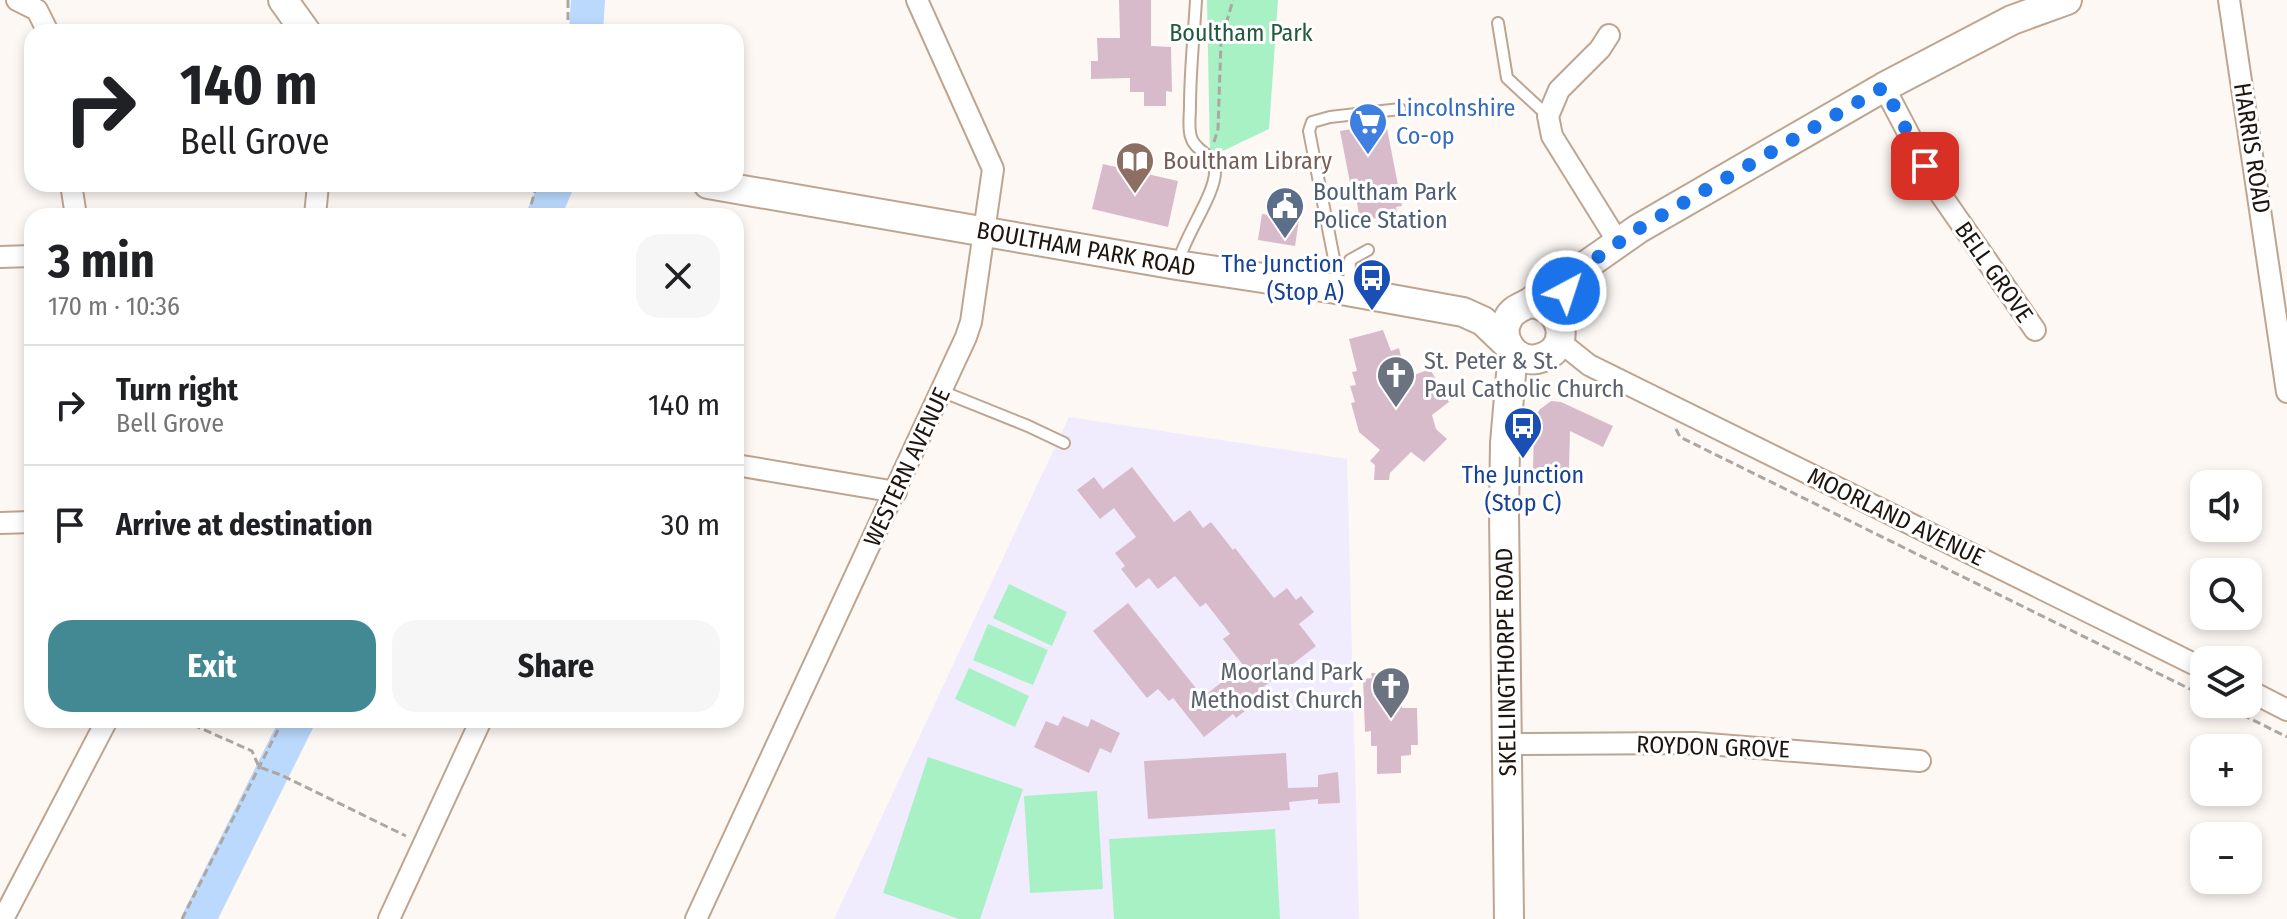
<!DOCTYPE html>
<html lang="en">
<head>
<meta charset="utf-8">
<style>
  :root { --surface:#fff; --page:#f6f6f6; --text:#202124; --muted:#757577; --line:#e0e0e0; --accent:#438994 }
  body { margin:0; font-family:"Fira Sans Condensed",sans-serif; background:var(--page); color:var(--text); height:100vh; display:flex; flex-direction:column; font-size:30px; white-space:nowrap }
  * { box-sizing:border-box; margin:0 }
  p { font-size:26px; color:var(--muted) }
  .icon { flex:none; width:44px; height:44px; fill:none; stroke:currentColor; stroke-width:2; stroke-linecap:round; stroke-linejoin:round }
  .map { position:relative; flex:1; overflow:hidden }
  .sheet { position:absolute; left:24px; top:208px; width:720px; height:520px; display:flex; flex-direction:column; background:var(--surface); border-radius:24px; box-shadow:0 4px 12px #0003 }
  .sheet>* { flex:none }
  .hud { position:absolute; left:24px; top:24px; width:720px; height:168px; border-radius:24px; box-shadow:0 4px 12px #0003; background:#fff; color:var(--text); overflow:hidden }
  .tools { position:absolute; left:2190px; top:470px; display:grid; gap:16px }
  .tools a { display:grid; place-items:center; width:72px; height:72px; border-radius:16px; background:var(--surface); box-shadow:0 4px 12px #0003; font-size:40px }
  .pin { position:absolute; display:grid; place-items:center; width:68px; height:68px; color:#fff; margin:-34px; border-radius:16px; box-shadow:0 4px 12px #0006 }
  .me { position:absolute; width:88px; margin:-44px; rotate:40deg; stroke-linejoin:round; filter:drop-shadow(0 0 6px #0008) }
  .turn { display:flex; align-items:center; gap:28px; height:168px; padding:0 24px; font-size:36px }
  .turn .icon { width:104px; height:104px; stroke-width:2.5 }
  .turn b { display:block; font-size:56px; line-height:68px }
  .round { display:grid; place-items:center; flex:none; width:84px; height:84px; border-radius:24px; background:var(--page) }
  .overview { display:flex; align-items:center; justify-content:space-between; height:136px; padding:0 24px }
  h1 { font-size:48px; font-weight:700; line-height:60px }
  .action { display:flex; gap:16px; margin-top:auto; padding:16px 24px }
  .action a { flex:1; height:92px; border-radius:24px; background:var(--accent); color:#fff; font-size:32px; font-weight:700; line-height:92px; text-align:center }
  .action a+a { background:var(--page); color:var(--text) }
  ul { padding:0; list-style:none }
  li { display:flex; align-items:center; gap:24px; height:120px; padding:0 24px; border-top:2px solid var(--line) }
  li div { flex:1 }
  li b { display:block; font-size:30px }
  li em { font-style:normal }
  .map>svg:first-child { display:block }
</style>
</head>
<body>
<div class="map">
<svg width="2287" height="919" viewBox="0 0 2287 919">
  <rect width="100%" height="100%" fill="#fdf8f4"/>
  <!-- education -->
  <path fill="#f0ecfe" d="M1069,417L1347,459L1359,919H834Z"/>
  <!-- green -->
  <path fill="#a7f1c5" d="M1207,0H1278L1269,129L1210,157Z
    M1009,584L1067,612L1052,646L993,618Z
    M988,624L1048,650L1033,685L973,660Z
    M969,668L1029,696L1015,727L955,699Z
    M928,757L1023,789L980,919H959L883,893Z
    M1097,791L1103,889L1030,893L1024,796Z
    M1275,829L1280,919H1114L1109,839Z"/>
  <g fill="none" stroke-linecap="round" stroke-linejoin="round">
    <!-- river -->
    <path stroke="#bad9fd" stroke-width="34" d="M586,32L588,0
      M543,216L557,184
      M199,919L298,720"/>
  </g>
  <!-- building -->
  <path fill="#d8bbcb" d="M1119,0H1151V46L1171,47L1172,92L1166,91V106H1144V92H1130V78L1091,79V61H1098L1097,38H1120Z
    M1386,123L1402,206L1396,207L1397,214L1360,221L1356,197L1353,198L1340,131Z
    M1103,164L1178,181L1168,227L1092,209Z
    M1262,214L1299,220L1295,246L1258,240Z
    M1383,330L1391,351L1399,348L1406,378L1430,369L1449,402L1432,415L1436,429L1447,439L1424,462L1411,452L1390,473L1389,480H1374L1375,465L1370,461L1380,450L1359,432L1351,403L1355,402L1350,386L1356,385L1352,372L1357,371L1349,339Z
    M1551,401L1561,402L1613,426L1603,447L1570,431L1569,470H1533L1534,424L1539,410Z
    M1132,467L1174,522L1190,510L1203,528L1211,522L1233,550L1235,548L1274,598L1287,588L1296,600L1301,596L1314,612L1299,624L1316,646L1257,692L1262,698L1236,718L1233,714L1204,737L1173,698L1169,701L1158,689L1147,698L1093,631L1128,603L1203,697L1243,665L1223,639L1230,634L1206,603L1200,607L1175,576L1158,589L1149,578L1136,588L1121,569L1125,566L1115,553L1136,537L1114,508L1100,519L1077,490L1094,477L1103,489Z
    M1371,673H1394V678H1401L1402,708H1417L1418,745H1411V755L1401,756V773L1377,774V746H1371V731L1365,732L1363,679L1372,678Z
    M1063,716L1088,727L1091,719L1120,733L1111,753L1100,748L1089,773L1034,747L1046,721L1058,726Z
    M1286,753L1288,788L1318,787V775L1338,772L1340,803L1318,804V799L1289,802L1290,810L1148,819L1144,761Z"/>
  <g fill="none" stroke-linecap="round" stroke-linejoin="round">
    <defs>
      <path id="lane" d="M1498,23L1507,78L1548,116
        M1178,263C1184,237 1216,193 1215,171C1215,154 1195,152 1191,137C1188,128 1190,116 1190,106C1190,71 1194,35 1196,0
        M1336,287V269L1309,131L1312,122L1330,117L1400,109
        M1349,289L1350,260L1368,250
        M941,391L1028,426L1064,443"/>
      <path id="street" d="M17,0L37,10L48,32
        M2229,0L2287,392
        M1609,35L1600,49L1559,90L1548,116L1552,136L1618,242
        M1884,87L1939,192L2035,330
        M71,184L76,216
        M315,216L318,184
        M0,257L32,256
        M1559,341L1589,365L2204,669
        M736,465L896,492
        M0,523L32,522
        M2248,690L2287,710
        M1506,744L1695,743L1920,761
        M3,919L107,720
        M389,919L481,720
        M696,919L966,337L971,322L993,169L917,0"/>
      <path id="secondary" d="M283,0L306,32
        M708,184L1177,265L1336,289L1463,312L1483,321L1507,344
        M1529,303C1566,305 1573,352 1537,359C1515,363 1497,338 1508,319C1513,308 1524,307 1532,301C1540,295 1547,286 1556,281C1560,279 1564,279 1568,278L1638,229L1884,87L2012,20L2067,0
        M1509,919L1504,513L1505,443L1513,351"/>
    </defs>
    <!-- lane casing -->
    <use href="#lane" stroke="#bda592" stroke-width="14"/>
    <!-- street casing -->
    <use href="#street" stroke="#bda592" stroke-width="24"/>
    <!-- secondary casing -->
    <use href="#secondary" stroke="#bda592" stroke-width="32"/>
    <!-- path -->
    <path stroke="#ada7a2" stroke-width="3" stroke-dasharray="8 4" stroke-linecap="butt" d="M568,32V0
      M1214,142L1218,129L1221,41L1233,0
      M528,216L537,184
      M1676,429L1680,437L2204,696
      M2214,651L2232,660
      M2221,704L2287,737
      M182,720L252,751L259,767L281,775L406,836
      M182,919L283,720"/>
    <!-- lane -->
    <use href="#lane" stroke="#fff" stroke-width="10"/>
    <!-- street -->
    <use href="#street" stroke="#fff" stroke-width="20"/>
    <!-- secondary -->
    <use href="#secondary" stroke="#fff" stroke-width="28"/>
  </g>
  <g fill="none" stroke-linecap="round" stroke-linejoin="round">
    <!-- route -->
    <path stroke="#1a73e8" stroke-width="14" stroke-dasharray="0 25.2" d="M1566,291L1568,278L1638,229L1884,87L1925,166"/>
  </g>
  <!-- icons -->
  <defs>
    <symbol id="supermarket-pin" viewBox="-11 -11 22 30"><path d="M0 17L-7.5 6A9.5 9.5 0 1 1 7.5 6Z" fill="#3f7fe0" stroke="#fff"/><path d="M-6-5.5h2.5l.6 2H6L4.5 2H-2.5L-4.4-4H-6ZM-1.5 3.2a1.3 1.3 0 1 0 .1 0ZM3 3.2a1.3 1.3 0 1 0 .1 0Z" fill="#fff"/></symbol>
    <symbol id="library-pin" viewBox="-11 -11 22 30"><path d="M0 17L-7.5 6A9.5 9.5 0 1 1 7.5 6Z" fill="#8d6e63" stroke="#fff"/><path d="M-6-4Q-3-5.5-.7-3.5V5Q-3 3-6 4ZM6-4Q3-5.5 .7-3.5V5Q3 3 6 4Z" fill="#fff"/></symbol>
    <symbol id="civic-pin" viewBox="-11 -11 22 30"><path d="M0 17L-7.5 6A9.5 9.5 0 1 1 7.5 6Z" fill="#5c6f8a" stroke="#fff"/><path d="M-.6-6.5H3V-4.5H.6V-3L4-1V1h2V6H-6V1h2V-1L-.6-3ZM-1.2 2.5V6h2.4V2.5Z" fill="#fff"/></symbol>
    <symbol id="bus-pin" viewBox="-11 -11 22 30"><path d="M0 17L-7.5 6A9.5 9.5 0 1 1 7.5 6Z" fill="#1a4fb4" stroke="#fff"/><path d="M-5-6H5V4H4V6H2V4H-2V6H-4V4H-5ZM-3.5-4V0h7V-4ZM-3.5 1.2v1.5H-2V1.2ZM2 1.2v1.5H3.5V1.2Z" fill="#fff"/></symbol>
    <symbol id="church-pin" viewBox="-11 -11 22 30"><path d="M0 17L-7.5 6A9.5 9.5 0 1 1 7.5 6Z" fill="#6b7280" stroke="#fff"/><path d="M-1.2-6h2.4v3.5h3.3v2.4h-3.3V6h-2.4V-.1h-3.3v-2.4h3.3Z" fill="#fff"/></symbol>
  </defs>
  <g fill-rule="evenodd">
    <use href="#supermarket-pin" x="1346" y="100" width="44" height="60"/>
    <use href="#library-pin" x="1113" y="139" width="44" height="60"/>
    <use href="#civic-pin" x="1263" y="184" width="44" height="60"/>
    <use href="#bus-pin" x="1350" y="256" width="44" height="60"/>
    <use href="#church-pin" x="1374" y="353" width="44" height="60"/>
    <use href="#bus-pin" x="1501" y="404" width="44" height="60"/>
    <use href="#church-pin" x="1369" y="664" width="44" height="60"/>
  </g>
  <g text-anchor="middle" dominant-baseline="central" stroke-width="6" stroke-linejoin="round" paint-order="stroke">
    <!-- park labels -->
    <g font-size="24" fill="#215a3d" stroke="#fff">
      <text x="1241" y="33">Boultham Park</text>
    </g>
    <!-- shop labels -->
    <g font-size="24" fill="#366cbe" stroke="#fff" text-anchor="start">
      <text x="1396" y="108">Lincolnshire<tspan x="1396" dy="28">Co-op</tspan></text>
    </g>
    <!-- street labels -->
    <g font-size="24" fill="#1d150e" stroke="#fff">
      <text transform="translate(2252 148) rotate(81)">HARRIS ROAD</text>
      <text transform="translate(1086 249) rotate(10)">BOULTHAM PARK ROAD</text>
      <text transform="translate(1994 272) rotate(55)">BELL GROVE</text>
      <text transform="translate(907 467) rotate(-65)">WESTERN AVENUE</text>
      <text transform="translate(1896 517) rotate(26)">MOORLAND AVENUE</text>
      <text transform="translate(1506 662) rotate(-91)">SKELLINGTHORPE ROAD</text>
      <text transform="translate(1713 747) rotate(2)">ROYDON GROVE</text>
    </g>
    <!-- education labels -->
    <g font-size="24" fill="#785e54" stroke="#fff" text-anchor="start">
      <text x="1163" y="161">Boultham Library</text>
    </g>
    <!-- service labels -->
    <g font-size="24" fill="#4e5e75" stroke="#fff" text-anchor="start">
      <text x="1313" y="192">Boultham Park<tspan x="1313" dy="28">Police Station</tspan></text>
    </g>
    <!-- transit labels -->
    <g font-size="24" fill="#164399" stroke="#fff" text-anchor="end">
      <text x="1344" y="264">The Junction<tspan x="1344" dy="28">(Stop A)</tspan></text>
      <text x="1523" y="475" text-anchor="middle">The Junction<tspan x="1523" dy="28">(Stop C)</tspan></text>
    </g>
    <!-- worship labels -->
    <g font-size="24" fill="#5b616d" stroke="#fff" text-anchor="start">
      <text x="1424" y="361">St. Peter &amp; St.<tspan x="1424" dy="28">Paul Catholic Church</tspan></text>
      <text x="1363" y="672" text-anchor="end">Moorland Park<tspan x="1363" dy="28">Methodist Church</tspan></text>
    </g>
  </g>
</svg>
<div class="tools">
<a><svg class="icon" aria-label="sound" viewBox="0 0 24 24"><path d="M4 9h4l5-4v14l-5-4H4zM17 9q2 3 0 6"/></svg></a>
<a><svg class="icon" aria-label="search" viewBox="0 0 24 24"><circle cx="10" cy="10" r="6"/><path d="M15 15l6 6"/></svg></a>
<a><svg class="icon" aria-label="layers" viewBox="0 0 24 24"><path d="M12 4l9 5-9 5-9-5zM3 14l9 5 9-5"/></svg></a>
<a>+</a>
<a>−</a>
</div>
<div class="pin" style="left:1925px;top:166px;background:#d93025"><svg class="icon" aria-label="arrive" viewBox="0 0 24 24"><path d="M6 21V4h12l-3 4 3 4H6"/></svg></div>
<svg class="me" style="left:1566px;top:291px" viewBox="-20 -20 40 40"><circle r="17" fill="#1a73e8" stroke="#fff" stroke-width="3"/><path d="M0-11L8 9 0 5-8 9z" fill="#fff"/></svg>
<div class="hud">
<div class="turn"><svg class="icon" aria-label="right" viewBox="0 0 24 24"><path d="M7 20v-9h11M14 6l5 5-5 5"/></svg><div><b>140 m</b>Bell Grove</div></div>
</div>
<section class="sheet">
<div class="overview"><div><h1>3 min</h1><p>170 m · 10:36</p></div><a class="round"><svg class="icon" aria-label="close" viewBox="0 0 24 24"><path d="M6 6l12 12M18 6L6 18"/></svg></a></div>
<ul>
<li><svg class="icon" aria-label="right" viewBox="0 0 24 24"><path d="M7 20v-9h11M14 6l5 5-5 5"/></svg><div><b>Turn right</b><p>Bell Grove</p></div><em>140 m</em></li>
<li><svg class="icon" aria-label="arrive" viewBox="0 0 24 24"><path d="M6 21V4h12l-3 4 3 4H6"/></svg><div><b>Arrive at destination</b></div><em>30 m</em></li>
</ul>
<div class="action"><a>Exit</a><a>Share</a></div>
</section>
</div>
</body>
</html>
